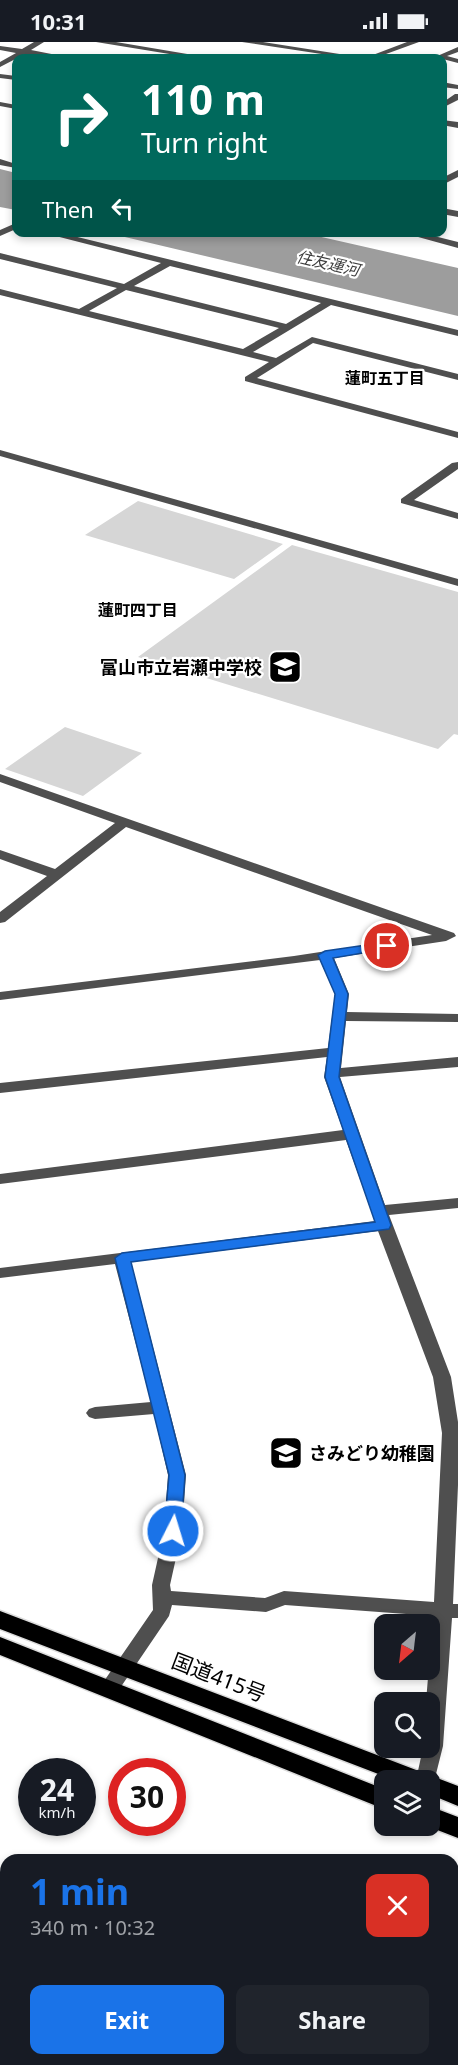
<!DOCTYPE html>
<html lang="en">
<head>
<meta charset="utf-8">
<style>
  :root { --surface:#171b24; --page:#20242c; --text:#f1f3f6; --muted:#9ea1a6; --accent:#1a73e8 }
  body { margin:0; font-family:"Noto Sans","Noto Sans JP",sans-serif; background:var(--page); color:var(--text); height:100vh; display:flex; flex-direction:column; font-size:22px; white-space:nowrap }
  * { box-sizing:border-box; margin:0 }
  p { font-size:20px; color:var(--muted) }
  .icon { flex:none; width:33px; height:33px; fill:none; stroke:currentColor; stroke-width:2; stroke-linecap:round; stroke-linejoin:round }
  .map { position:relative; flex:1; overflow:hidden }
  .details { position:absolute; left:0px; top:1812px; width:459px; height:212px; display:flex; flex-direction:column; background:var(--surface); border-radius:18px 18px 0 0; box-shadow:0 3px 9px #0003 }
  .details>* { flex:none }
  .top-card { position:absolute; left:12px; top:12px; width:435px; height:183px; border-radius:12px; box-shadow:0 3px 9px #0003; background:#00695c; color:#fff; overflow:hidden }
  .needle { width:39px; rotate:208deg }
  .controls { position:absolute; left:374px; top:1572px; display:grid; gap:12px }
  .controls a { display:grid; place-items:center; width:66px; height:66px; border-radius:12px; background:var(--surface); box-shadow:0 3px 9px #0003; font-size:30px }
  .speed { position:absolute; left:18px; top:1716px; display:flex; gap:12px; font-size:30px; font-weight:700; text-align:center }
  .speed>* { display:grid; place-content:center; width:78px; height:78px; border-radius:50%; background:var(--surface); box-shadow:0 3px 9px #0003; line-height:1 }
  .speed small { font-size:15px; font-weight:400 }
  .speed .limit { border:9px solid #d22; background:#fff; color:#111 }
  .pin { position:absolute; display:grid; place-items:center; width:51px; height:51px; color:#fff; margin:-26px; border:3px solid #fff; border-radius:50%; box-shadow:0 2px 6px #0007 }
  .me { position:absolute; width:66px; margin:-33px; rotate:5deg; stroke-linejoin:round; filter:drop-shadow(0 0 4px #0008) }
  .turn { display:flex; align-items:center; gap:21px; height:126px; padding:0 30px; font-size:27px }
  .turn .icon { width:78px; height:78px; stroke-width:2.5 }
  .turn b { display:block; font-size:42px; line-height:51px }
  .then { display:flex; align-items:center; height:57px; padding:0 30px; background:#0003; gap:12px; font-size:22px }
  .round { display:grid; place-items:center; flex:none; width:63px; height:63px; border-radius:12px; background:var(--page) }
  .headline { display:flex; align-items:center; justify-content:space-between; height:102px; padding:0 30px }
  h1 { font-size:36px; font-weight:700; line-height:45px; color:var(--accent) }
  .cta { display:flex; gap:12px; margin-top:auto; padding:12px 30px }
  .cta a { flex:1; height:69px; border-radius:12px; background:var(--accent); color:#fff; font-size:24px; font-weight:700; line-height:69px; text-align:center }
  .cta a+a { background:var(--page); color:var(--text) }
  .status { display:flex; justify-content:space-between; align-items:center; height:42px; padding:0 30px; background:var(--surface); direction:ltr }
  .status svg { height:16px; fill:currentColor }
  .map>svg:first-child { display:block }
</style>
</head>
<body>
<div class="status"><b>10:31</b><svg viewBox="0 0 49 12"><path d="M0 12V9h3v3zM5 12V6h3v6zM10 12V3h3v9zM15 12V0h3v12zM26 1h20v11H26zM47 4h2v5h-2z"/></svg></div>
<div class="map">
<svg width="458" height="2023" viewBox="0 0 458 2023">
  <rect width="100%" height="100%" fill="#fff"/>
  <!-- green -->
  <path fill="#d6d6d6" d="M138,459L283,502L234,537L85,493Z
    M292,503L458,550V693L454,692L438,707L138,615Z
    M65,685L142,711L83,754L5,727Z
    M113,2018H351L364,2023H110Z"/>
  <!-- water -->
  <path fill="#9d9d9d" d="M0,127L16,131V168L0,165Z
    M108,191H304L458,226V274Z"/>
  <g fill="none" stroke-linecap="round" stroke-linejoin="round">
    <defs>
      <path id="highway" d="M0,1569L458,1744V1764L429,1752V1738H394L0,1587Z
        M0,1595L384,1747V1767L0,1613Z
        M429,1764L458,1775V1796L427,1784H429Z"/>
    </defs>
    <!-- highway casing -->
    <use href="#highway" stroke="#dbdbdb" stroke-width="3"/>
    <!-- minor -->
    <path fill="#4f4f4f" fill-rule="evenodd" d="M34,0H44L31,8L72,16H55L25,12L0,25V20L16,11L0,8V4L22,7Z
      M96,0H116L211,16H194Z
      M242,0H263L365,16H348Z
      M407,0H419L375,16H365Z
      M458,5V10L447,14L458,17V21L435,15Z
      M0,32L16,34V38L0,36Z
      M442,40L458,43V47L442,45Z
      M455,52H458V58L442,66V61Z
      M0,60L16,63V67L0,64Z
      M442,78L458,80V86L442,83Z
      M0,117L16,122V126L0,123Z
      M458,128V135L442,143V136Z
      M442,166L458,169V175L442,172Z
      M16,181V187L0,194V188Z
      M40,190H57L458,288V294L331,263L253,310L276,316L312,295L458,332V338L313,301L257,336L458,390V396L245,339V335L269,320L0,253V247L79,267L117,246L0,217V211L124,242L161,221ZM170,224L321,261L286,282L134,244ZM126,248L279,286L243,307L89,269Z
      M400,190H418L458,200V206Z
      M0,408L458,537V544L0,414Z
      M458,420V427L414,458L458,471V477L401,461V457L452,421Z
      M0,732L454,891L456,894L446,899L334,916L349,952L347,970L458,972V980L346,979L341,1026L458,1015V1025L340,1035L385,1163L458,1156V1166L389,1173L451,1335L458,1380V1443L453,1562H458V1576H452L443,1704L433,1744L429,1745V1738H416L423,1706H429V1660H426L433,1574L285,1563L266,1570L172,1563L169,1574L116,1652L109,1654L102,1652L99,1647L102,1642L153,1568L152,1543L164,1489L168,1433L154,1372L95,1377L89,1375L86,1371L89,1367L95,1365L151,1360L115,1222L0,1236V1226L375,1179L346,1098L0,1142V1132L343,1088L324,1035L327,1015L0,1051V1041L328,1006L335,952L320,918L0,958V950L294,914L432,893L126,785L5,880L0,881V870L47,834L0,817V808L55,827L115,781L0,740ZM378,1189L433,1335L442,1391L434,1560L284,1549L265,1556L171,1549L170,1543L182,1489L186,1433L131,1220Z"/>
    <!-- highway -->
    <use href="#highway" fill="#000" fill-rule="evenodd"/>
  </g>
  <!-- route -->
  <path fill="#1a73e8" stroke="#114b97" stroke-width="1.5" d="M387,900L392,901L394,904L392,906L333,916L348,952L339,1035L391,1183L389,1187L131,1220L185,1433L181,1489L179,1493H167L164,1489L169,1433L115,1216L122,1211L375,1180L325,1035L335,952L318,913L325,909Z"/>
  <!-- icons -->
  <defs>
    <symbol id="school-square" viewBox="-11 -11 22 22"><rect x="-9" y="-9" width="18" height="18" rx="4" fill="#000" stroke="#fff"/><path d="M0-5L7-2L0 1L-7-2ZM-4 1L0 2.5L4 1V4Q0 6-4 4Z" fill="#fff"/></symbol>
  </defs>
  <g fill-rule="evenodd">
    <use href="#school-square" x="266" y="606" width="38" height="38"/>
    <use href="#school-square" x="267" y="1392" width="38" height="38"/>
  </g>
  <g text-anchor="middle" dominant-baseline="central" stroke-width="4.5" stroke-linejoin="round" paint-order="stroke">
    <!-- far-water labels -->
    <g font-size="16" font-style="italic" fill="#3e3e3e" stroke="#fff">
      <text transform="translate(328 221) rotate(13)">住友運河</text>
    </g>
    <!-- far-neighbourhood labels -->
    <g font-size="16" font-weight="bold" fill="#000" stroke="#fff">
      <text x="385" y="336">蓮町五丁目</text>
      <text x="138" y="568">蓮町四丁目</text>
    </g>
    <!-- poi labels -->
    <g font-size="18" font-weight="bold" fill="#000" stroke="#fff" text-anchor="end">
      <text x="262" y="625">富山市立岩瀬中学校</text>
      <text x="309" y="1411" text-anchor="start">さみどり幼稚園</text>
    </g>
    <!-- near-street labels -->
    <g font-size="21" fill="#000" stroke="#fff">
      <text transform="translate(219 1635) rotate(21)">国道415号</text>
    </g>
  </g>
</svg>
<div class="controls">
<a><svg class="needle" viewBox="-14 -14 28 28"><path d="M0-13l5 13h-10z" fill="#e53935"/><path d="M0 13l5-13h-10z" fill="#9ea1a6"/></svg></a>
<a><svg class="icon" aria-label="search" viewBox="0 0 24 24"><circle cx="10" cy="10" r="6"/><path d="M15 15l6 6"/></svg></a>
<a><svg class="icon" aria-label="layers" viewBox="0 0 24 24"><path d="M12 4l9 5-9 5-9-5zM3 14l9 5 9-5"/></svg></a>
</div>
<div class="speed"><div>24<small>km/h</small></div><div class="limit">30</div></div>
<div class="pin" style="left:387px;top:904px;background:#d93025"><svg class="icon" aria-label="arrive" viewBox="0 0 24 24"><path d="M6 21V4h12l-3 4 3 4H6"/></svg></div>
<svg class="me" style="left:173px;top:1489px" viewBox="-20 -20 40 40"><circle r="17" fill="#1a73e8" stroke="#fff" stroke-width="3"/><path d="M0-11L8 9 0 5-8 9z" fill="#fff"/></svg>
<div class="top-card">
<div class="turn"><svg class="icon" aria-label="right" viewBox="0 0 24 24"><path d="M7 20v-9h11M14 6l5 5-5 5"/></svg><div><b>110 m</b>Turn right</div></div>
<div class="then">Then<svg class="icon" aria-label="left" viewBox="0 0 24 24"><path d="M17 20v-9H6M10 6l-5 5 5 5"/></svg></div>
</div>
<section class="details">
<div class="headline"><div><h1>1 min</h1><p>340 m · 10:32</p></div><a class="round" style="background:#d93025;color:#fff"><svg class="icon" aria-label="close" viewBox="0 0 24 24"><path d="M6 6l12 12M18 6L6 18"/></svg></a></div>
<div class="cta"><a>Exit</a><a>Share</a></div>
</section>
</div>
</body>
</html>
